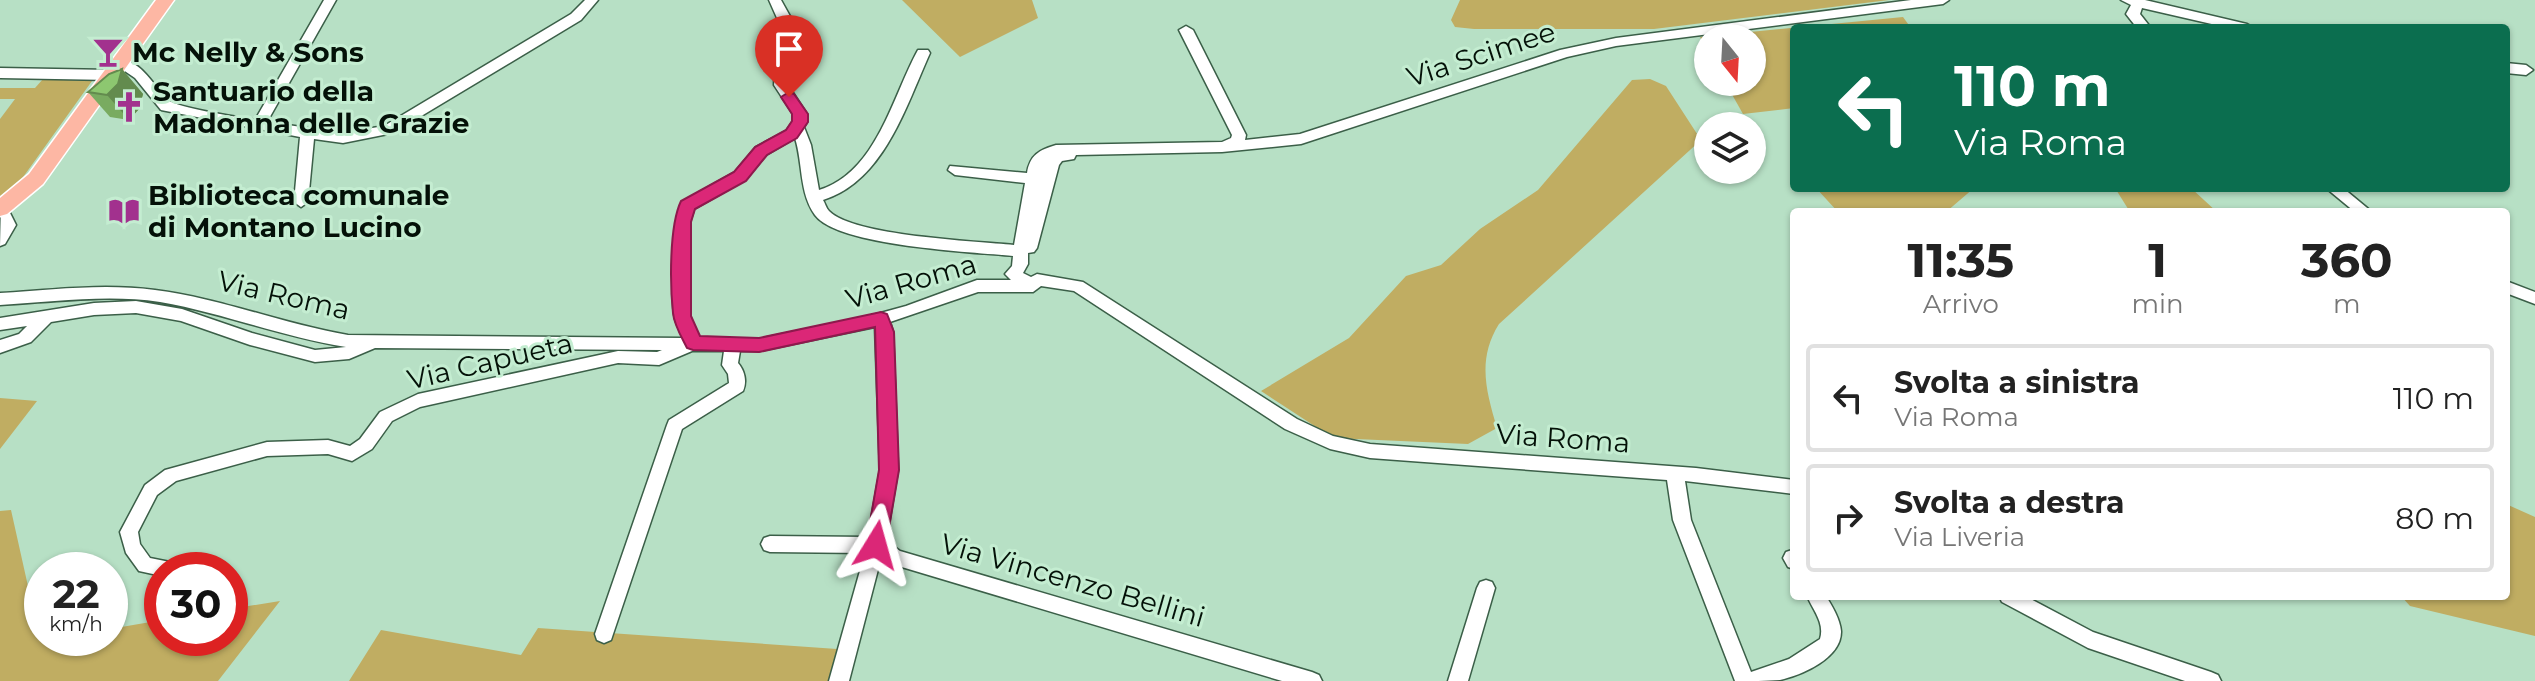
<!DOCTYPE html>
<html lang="it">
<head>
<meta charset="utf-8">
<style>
  :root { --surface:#fff; --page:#f2f2f2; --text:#222; --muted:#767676; --line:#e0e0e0 }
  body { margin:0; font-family:Montserrat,sans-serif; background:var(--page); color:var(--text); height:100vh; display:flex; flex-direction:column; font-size:30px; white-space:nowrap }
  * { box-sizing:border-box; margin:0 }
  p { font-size:26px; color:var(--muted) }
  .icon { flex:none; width:44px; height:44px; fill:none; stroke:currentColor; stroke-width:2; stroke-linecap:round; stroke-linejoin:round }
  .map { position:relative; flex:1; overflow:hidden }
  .panel { position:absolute; left:1790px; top:208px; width:720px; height:392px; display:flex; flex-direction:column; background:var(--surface); border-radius:8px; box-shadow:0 2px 6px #0004 }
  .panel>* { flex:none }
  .top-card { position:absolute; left:1790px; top:24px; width:720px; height:168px; border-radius:8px; box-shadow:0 2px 6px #0004; background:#0b6e4f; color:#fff; overflow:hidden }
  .needle { width:52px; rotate:162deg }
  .controls { position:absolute; left:1694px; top:24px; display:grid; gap:16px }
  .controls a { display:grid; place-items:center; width:72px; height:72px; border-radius:50%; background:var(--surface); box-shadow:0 2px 6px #0004; font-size:40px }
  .speed { position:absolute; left:24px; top:552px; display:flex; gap:16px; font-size:40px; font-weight:700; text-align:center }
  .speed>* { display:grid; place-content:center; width:104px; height:104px; border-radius:50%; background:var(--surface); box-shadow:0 2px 6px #0004; line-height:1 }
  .speed small { font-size:20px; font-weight:400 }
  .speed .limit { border:12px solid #d22; background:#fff; color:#111 }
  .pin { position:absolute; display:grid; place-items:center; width:68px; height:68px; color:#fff; margin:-82px -34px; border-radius:50% 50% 50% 0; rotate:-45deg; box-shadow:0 0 8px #0007 }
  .pin .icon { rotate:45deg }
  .me { position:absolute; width:88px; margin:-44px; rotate:8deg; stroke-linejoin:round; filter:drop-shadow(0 0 6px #0008) }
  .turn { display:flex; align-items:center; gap:28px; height:168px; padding:0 32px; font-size:36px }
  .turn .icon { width:104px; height:104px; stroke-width:2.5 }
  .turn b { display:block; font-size:56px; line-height:68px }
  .eta { display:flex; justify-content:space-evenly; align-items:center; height:136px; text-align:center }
  .eta b { font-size:48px; font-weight:700; line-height:56px }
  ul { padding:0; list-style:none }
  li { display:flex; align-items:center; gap:24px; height:108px; margin:0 16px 12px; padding:0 16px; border:4px solid var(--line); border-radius:8px }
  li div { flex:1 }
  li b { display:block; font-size:30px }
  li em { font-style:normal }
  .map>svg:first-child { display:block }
</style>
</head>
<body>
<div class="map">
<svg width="2535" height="681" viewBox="0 0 2535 681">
  <rect width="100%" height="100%" fill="#b7e0c5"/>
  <!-- green -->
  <path fill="#c0ad62" d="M902,0H1032L1038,18L960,57Z
    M1460,0H1889L1654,29H1474L1455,27L1451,20Z
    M1903,17L1911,28H1794V108L1743,114L1725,82H1752V38H1708V51L1700,37Z
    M43,79L92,81L21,180L0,198V119L15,99H0V88H35Z
    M1650,79L1666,86L1701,140L1499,324C1477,359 1486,391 1497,428L1468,444L1333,438L1261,391L1349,338L1406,276L1441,265L1480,229L1538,190L1632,80Z
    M1816,188H1974L1946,212H1838Z
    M2115,188H2191L2217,212H2130Z
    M0,398L37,401L0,449Z
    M2506,504L2535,517V636L2410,606L2401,596H2506Z
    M11,510L40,640L110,638V629L162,620V638H230V609L280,601L218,681H0V511Z
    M538,628L837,649L832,681H349L381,630L521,655Z"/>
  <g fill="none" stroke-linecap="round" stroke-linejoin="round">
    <defs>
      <path id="minor" d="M324,0H336L267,122L343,133L384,126L571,14L585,0H598L581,20L393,133L343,143L314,139L308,202L301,207L294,202L300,137L161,110L135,78L113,63L115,60C140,56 153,86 168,100C177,108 239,117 255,120Z
        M769,0H781L791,18L788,85L807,114V122L804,127L811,145L819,190C877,172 892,97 918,50H928L930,53C906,106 884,181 823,200C825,203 826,208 829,211C853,236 976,241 1014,245L1025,183L955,175L948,170L950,166L1027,173C1030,155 1039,150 1056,145L1222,142L1231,138L1232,135L1179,30L1186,26L1193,30L1246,135L1245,140L1300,134L1560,50L1616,38L1911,0H1949L1943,4L1616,46L1567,57L1301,144L1222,152L1076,155L1074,159L1062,161L1059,165L1037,248L1034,252L1028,253V264L1023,273L1031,277L1037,274L1083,282L1297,419L1333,436L1370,444L1696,468L1794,480V494L1685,481L1691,520L1751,672L1789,659L1820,639C1825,623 1813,610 1807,596H1826C1832,606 1840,619 1841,631C1842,658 1802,675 1780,680C1767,681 1750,681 1735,681L1673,520L1667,480L1370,458L1330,449L1285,429L1074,291L1041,286L1033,292H978L890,322L893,332L898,470L886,541L900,551L1312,672L1319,675L1322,681H1282L895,565L881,558L849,681H829L865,553L770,552L764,550L761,544L764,538L770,536L868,537L880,470L875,327L759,351H740L738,363C745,371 747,382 743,391L682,429L613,634L611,640L604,643L597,640L595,634L667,425L669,420L729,383L728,374L722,365L724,351H692L659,365L618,363L420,407L392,421L372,449L352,461L328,454L267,456L176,481L157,495L138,532L140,544L150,558L180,564L183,570H162V576L139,571L126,553L120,532L145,485L165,470L267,442L328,440L350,446L360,439L380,412L418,394L618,351L657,352L662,350L375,348L349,359L315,362L250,345L181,321L136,313L94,315L51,322L31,342L0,353V340L19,334L27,326L0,330V318L94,303L136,301L182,309L252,333L315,350L346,347C282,337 223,313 160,302C107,294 53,302 0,305V293C51,290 103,283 155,290C220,298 283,324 348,335L683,338C680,331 675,322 674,314C671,293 673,220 682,202L735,172L756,147L786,131L793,121V114L774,85L777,18ZM795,138C803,163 799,193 815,215C837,246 973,252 1013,256L1012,266L1005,274L1011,280H977L906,306L866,317L759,339L699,338L690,316V222L694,209L745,180L766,155Z
        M2121,0H2145L2247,24L2254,28H2229L2142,8L2140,14L2151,28H2137L2126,14L2131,5Z
        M2506,63L2526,65L2533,70L2526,75L2506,73Z
        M0,68L111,70L118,75L111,80L0,78Z
        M2326,188H2343L2372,212H2355Z
        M1,204L6,205L16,225L5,244L0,246Z
        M2506,281L2535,292V304L2506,293Z
        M1792,550L1794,551V569L1788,567L1783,558L1786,552Z
        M1486,580L1492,582L1495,588L1468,681H1448L1477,588L1480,582Z
        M1999,596H2025L2093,632L2211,672L2218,675L2221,681H2185L2088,648L2002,602Z"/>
      <path id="major" d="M156,0H174L43,184L7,214L0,216V198L29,174Z"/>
    </defs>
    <!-- minor casing -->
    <use href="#minor" stroke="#3b5f48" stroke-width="3"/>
    <!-- major casing -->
    <use href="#major" stroke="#fff" stroke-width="3"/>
    <!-- minor -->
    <use href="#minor" fill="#fff" fill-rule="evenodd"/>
    <!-- major -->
    <use href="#major" fill="#fdb7a4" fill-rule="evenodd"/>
  </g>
  <!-- wall -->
  <path fill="#79ab60" d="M122,69L143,94L139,109L129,120L110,117L88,92Z"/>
  <!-- shaded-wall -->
  <path fill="#638b4e" d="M122,69L143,94L139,109L129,120L107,95Z"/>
  <!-- building -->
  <path fill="#8dc770" stroke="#638b4e" stroke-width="2" d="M122,69L118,84L107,95L88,92L109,74Z"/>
  <!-- route -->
  <path fill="#db2777" stroke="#8e194d" stroke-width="2" d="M789,92L794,94L808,114V122L797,138L767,155L746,181L695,209L691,222V316L700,336L759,338L881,312L887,314L894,332L899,470L886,545L883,552L876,554L869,552L866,545L879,470L875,327L759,352L693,350L687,348C682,338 674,325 673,313C670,285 669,226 681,201L734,172L755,147L786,130L792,121V114L781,97Z"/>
  <!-- icons -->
  <defs>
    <symbol id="bar-bare" viewBox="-9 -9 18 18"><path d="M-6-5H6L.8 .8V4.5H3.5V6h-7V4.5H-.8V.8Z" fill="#a2318e" stroke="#c4edd1" stroke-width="2.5" paint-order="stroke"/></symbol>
    <symbol id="church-bare" viewBox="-9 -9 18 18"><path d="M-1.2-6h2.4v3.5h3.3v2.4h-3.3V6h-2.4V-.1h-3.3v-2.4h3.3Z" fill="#a2318e" stroke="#c4edd1" stroke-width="2.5" paint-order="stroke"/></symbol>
    <symbol id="library-bare" viewBox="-9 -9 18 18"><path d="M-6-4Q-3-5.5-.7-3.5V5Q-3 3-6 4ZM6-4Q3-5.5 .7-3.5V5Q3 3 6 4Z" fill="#a2318e" stroke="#c4edd1" stroke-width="2.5" paint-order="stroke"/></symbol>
  </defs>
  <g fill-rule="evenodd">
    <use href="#bar-bare" x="86" y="30" width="44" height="44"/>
    <use href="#church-bare" x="107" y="85" width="44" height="44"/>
    <use href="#library-bare" x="102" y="189" width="44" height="44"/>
  </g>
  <g text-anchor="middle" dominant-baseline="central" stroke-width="6" stroke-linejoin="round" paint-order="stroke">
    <!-- poi labels -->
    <g font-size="28" font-weight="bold" fill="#041108" stroke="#c4edd1" text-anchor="start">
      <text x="132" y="52">Mc Nelly &amp; Sons</text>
      <text x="153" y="91">Santuario della<tspan x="153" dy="32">Madonna delle Grazie</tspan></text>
      <text x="148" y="195">Biblioteca comunale<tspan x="148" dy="32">di Montano Lucino</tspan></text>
    </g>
    <!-- street labels -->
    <g font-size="28" fill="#041108" stroke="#c4edd1">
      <text transform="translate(1481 54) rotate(-18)">Via Scimee</text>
      <text transform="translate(911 281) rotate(-16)">Via Roma</text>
      <text transform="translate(284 295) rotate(13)">Via Roma</text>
      <text transform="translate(490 361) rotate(-13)">Via Capueta</text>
      <text transform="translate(1563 438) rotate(4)">Via Roma</text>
      <text transform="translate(1073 580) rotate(16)">Via Vincenzo Bellini</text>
    </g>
  </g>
</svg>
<div class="controls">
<a><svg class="needle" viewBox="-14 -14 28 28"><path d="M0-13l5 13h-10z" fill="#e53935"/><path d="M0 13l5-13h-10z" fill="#767676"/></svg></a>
<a><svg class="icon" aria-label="layers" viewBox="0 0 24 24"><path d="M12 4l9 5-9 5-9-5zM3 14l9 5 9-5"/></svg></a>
</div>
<div class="speed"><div>22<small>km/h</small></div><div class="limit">30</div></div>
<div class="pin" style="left:789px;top:97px;background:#d93025"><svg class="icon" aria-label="arrive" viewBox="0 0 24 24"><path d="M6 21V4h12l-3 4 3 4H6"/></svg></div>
<svg class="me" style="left:876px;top:545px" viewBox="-20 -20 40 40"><path d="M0-17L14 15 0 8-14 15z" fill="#db2777" stroke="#fff" stroke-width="4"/></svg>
<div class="top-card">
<div class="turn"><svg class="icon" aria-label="left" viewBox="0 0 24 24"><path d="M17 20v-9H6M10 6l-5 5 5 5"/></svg><div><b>110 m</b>Via Roma</div></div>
</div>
<section class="panel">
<div class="eta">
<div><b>11:35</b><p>Arrivo</p></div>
<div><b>1</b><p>min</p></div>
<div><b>360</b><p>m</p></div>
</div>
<ul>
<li><svg class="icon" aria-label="left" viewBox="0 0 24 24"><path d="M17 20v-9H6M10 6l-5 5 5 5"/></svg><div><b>Svolta a sinistra</b><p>Via Roma</p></div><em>110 m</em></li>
<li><svg class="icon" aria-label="right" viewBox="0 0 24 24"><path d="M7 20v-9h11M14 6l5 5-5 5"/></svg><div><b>Svolta a destra</b><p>Via Liveria</p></div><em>80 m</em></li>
</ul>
</section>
</div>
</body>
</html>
